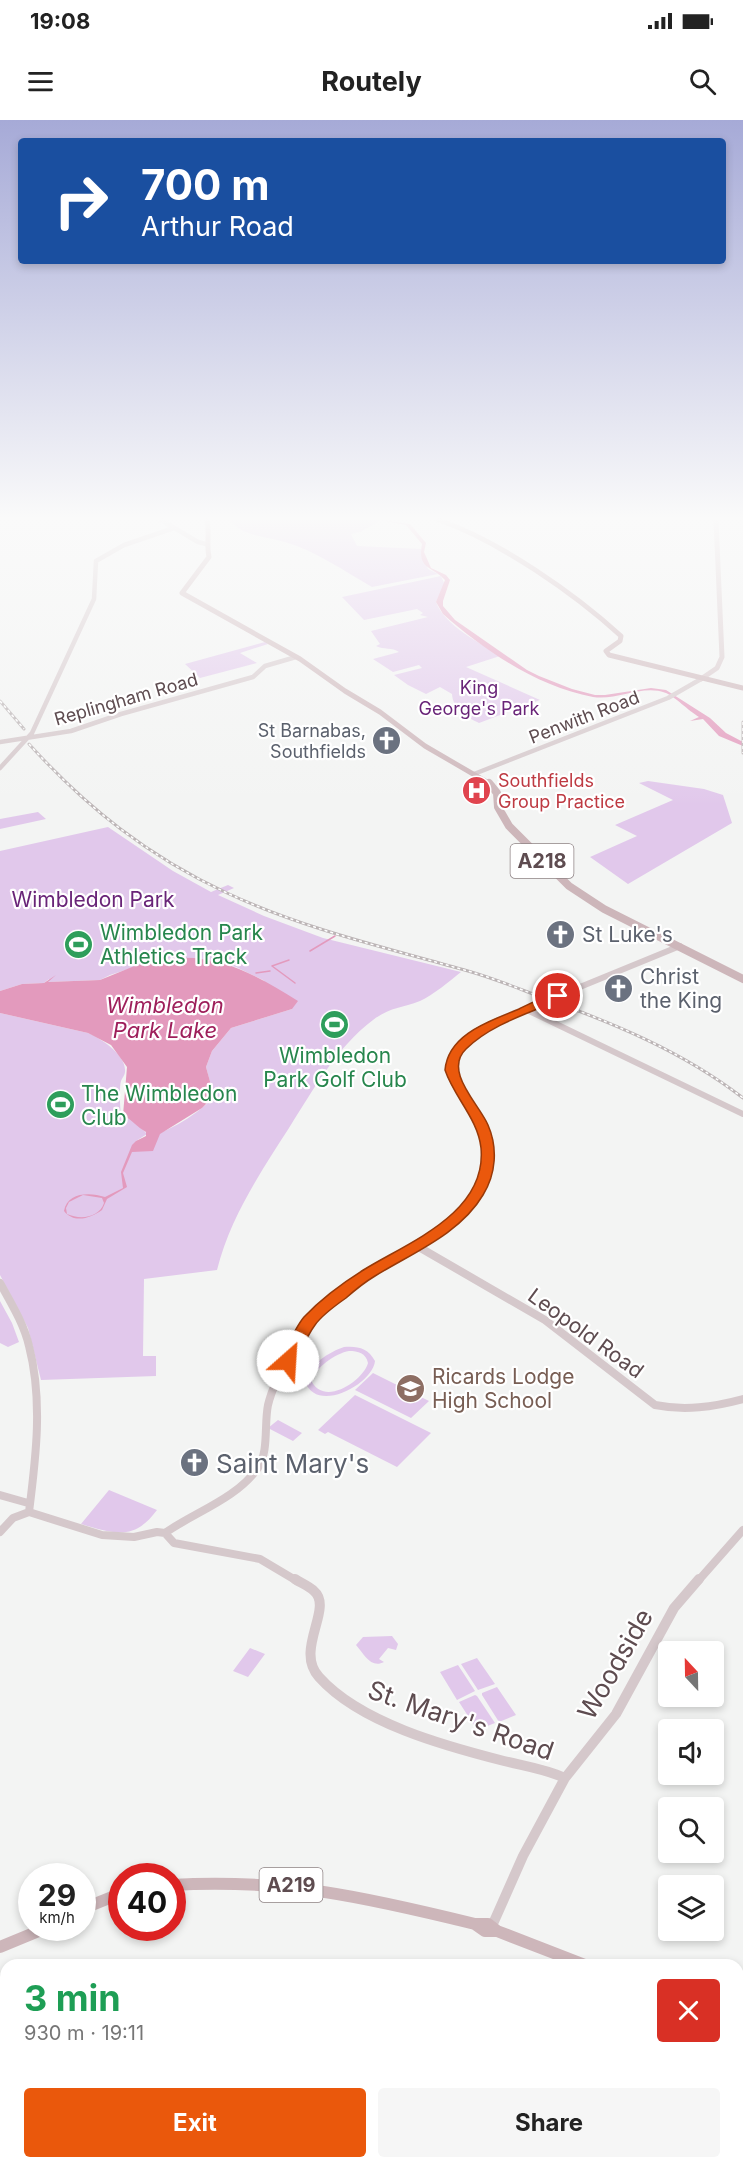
<!DOCTYPE html>
<html lang="en">
<head>
<meta charset="utf-8">
<style>
  :root { --surface:#fff; --page:#f6f6f6; --text:#222; --muted:#767676; --accent:#ea580c }
  body { margin:0; font-family:Inter,sans-serif; background:var(--page); color:var(--text); height:100vh; display:flex; flex-direction:column; font-size:22px; white-space:nowrap }
  * { box-sizing:border-box; margin:0 }
  p { font-size:20px; color:var(--muted) }
  .icon { flex:none; width:33px; height:33px; fill:none; stroke:currentColor; stroke-width:2; stroke-linecap:round; stroke-linejoin:round }
  .map { position:relative; flex:1; overflow:hidden }
  .panel { position:absolute; left:0px; top:1839px; width:744px; height:210px; display:flex; flex-direction:column; background:var(--surface); border-radius:18px 18px 0 0; box-shadow:0 3px 9px #0003 }
  .panel>* { flex:none }
  .banner { position:absolute; left:18px; top:18px; width:708px; height:126px; border-radius:6px; box-shadow:0 3px 9px #0003; background:#1a4fa0; color:#fff; overflow:hidden }
  .needle { width:39px; rotate:338deg }
  .buttons { position:absolute; left:658px; top:1521px; display:grid; gap:12px }
  .buttons a { display:grid; place-items:center; width:66px; height:66px; border-radius:6px; background:var(--surface); box-shadow:0 3px 9px #0003; font-size:30px }
  .speed { position:absolute; left:18px; top:1743px; display:flex; gap:12px; font-size:30px; font-weight:700; text-align:center }
  .speed>* { display:grid; place-content:center; width:78px; height:78px; border-radius:50%; background:var(--surface); box-shadow:0 3px 9px #0003; line-height:1 }
  .speed small { font-size:15px; font-weight:400 }
  .speed .limit { border:9px solid #d22; background:#fff; color:#111 }
  .pin { position:absolute; display:grid; place-items:center; width:51px; height:51px; color:#fff; margin:-26px; border:3px solid #fff; border-radius:50%; box-shadow:0 2px 6px #0007 }
  .me { position:absolute; width:66px; margin:-33px; rotate:26deg; stroke-linejoin:round; filter:drop-shadow(0 0 4px #0008) }
  .turn { display:flex; align-items:center; gap:21px; height:126px; padding:0 24px; font-size:27px }
  .turn .icon { width:78px; height:78px; stroke-width:2.5 }
  .turn b { display:block; font-size:42px; line-height:51px }
  .round { display:grid; place-items:center; flex:none; width:63px; height:63px; border-radius:6px; background:var(--page) }
  .summary { display:flex; align-items:center; justify-content:space-between; height:102px; padding:0 24px }
  h1 { font-size:36px; font-weight:700; line-height:45px; color:#1e9e55 }
  .button { display:flex; gap:12px; margin-top:auto; padding:12px 24px }
  .button a { flex:1; height:69px; border-radius:6px; background:var(--accent); color:#fff; font-size:24px; font-weight:700; line-height:69px; text-align:center }
  .button a+a { background:var(--page); color:var(--text) }
  .status { display:flex; justify-content:space-between; align-items:center; height:42px; padding:0 30px; background:var(--surface); direction:ltr }
  .status svg { height:16px; fill:currentColor }
  header { display:flex; justify-content:space-between; align-items:center; height:78px; padding:0 24px; background:var(--surface); font-size:27px; font-weight:700 }
  .map>svg:first-child { display:block }
</style>
</head>
<body>
<div class="status"><b>19:08</b><svg viewBox="0 0 49 12"><path d="M0 12V9h3v3zM5 12V6h3v6zM10 12V3h3v9zM15 12V0h3v12zM26 1h20v11H26zM47 4h2v5h-2z"/></svg></div>
<header><svg class="icon" aria-label="menu" viewBox="0 0 24 24"><path d="M4 6h16M4 12h16M4 18h16"/></svg>Routely<svg class="icon" aria-label="search" viewBox="0 0 24 24"><circle cx="10" cy="10" r="6"/><path d="M15 15l6 6"/></svg></header>
<div class="map">
<svg width="743" height="2049" viewBox="0 0 743 2049">
  <rect width="100%" height="100%" fill="#f3f4f3"/>
  <!-- green -->
  <path fill="#e1c8eb" fill-rule="evenodd" d="M230,400H377L378,402L360,412L351,414L357,426L421,429L428,449L438,454L372,467C344,451 316,431 285,422C268,417 241,416 230,400Z
    M441,456L445,465L436,482C445,506 479,522 500,536L466,547L540,580L479,603C467,597 453,590 452,574L440,567L426,574L408,565L394,555L422,548L419,545L393,552L373,539L399,532C392,527 384,530 376,526L380,524L371,511L428,497L420,495L423,493L417,489L364,500L342,477Z
    M265,522L268,524L240,533L257,543L200,558L185,544Z
    M648,661L704,669L723,675L732,703L628,764L590,737L637,716L615,705L673,680L639,663Z
    M38,692L46,699L0,709V699Z
    M108,707L173,751L211,772L228,765L234,768L218,775L264,796L323,818L461,852C450,861 433,875 420,881C402,888 390,887 373,900C337,927 313,970 289,1008C260,1053 230,1098 217,1150L144,1159L143,1236H156V1256L41,1260L28,1208L0,1155V893L88,913C100,918 127,935 125,952C125,955 122,958 121,961C119,968 120,987 121,994C129,997 141,1007 147,1014L136,1021C166,1013 192,999 214,977L206,947L212,931L231,908L292,889L263,860L236,847L203,839L172,838L147,843L110,855L100,860L48,862L49,859L44,863L22,864L0,871V731Z
    M0,1181L12,1203L19,1222L8,1227L0,1223Z
    M344,1227C358,1226 368,1228 375,1241C373,1264 316,1295 305,1261C306,1246 331,1231 344,1227ZM349,1231C358,1231 366,1233 368,1243C363,1261 325,1286 312,1262C314,1248 336,1233 349,1231Z
    M373,1253L429,1281L411,1298L355,1270Z
    M355,1275L431,1313L397,1347L328,1312L325,1314L318,1310Z
    M278,1300L302,1313L293,1321L268,1308Z
    M109,1370L157,1390C134,1421 115,1414 81,1404Z
    M392,1516L398,1524L396,1530L388,1528L379,1539L384,1542C371,1549 364,1534 356,1525L363,1517Z
    M250,1528L265,1534L248,1557L233,1551Z
    M477,1538L495,1564L478,1570L461,1544Z
    M458,1545L475,1571L457,1580L440,1552Z
    M497,1567L516,1595L499,1602L482,1575V1573Z
    M475,1575L477,1576L495,1603L477,1610L459,1582Z"/>
  <!-- water -->
  <path fill="#e39abd" fill-rule="evenodd" d="M380,400L410,404L426,423L424,432L431,448L446,455L450,460L443,481V486L455,500L527,550L539,556L572,569L595,575H605L651,568L666,570L710,598L726,613L743,622V626L719,616L703,599L690,601L699,597C689,591 674,576 666,573C642,564 617,581 593,577C538,567 485,531 443,494L436,482L445,460C433,446 417,450 422,424L406,405Z
    M179,838C224,836 261,858 298,881L292,889L231,908L212,931L206,947L214,976L202,988L160,1014L153,1031L132,1032L123,1053L127,1067L107,1079L102,1090C91,1098 74,1104 64,1091C67,1072 90,1072 105,1077L123,1068L121,1052L132,1025L136,1021L146,1016V1012C137,1007 132,1000 123,995L127,947L111,925L88,913L0,893V871L22,864L44,863L56,855L48,862L100,860L137,845ZM83,1075L102,1078L104,1083C99,1098 80,1100 67,1094L66,1088L69,1082Z"/>
  <g fill="none" stroke-linecap="round" stroke-linejoin="round">
    <!-- stream -->
    <path stroke="#e39abd" stroke-width="1.5" d="M310,831L335,816
      M289,840L272,846L295,863
      M256,853L270,851"/>
    <!-- tertiary-far3 -->
    <path stroke="#d5c8cb" stroke-width="4.5" d="M161,400L198,422L206,424
      M0,622L71,611L121,594L253,557L265,546L296,537
      M0,648L32,613L94,479L96,441L124,425L174,408
      M474,654L668,578L701,559"/>
    <!-- tertiary-far2 -->
    <path stroke="#d5c8cb" stroke-width="6" d="M558,876L680,826
      M525,889L743,994
      M482,1010C474,991 456,973 452,952C445,914 515,893 542,883"/>
    <!-- tertiary-far1 -->
    <path stroke="#d5c8cb" stroke-width="8" d="M417,1126L545,1200L655,1285C685,1291 713,1287 743,1279
      M0,1163C11,1183 24,1204 29,1226C43,1280 36,1337 29,1392
      M0,1375L28,1383
      M0,1412L13,1398L29,1392L102,1415L134,1417L157,1412L165,1413
      M165,1413C195,1392 236,1379 258,1348C269,1332 264,1304 268,1285C275,1256 305,1204 327,1184C381,1135 515,1104 482,1009
      M165,1413L174,1423L260,1439L297,1461
      M698,1461L743,1410"/>
    <!-- tertiary -->
    <path stroke="#d5c8cb" stroke-width="10" d="M295,1459C301,1463 309,1466 314,1471C334,1488 294,1530 319,1557C360,1603 445,1626 504,1641C524,1646 545,1649 565,1658
      M492,1806L523,1736L565,1658L616,1594L674,1488L699,1459"/>
    <!-- secondary-far1 -->
    <path stroke="#d8c8cb" stroke-width="5" d="M701,559L717,548L722,537L716,400"/>
    <!-- secondary -->
    <path stroke="#d8c8cb" stroke-width="11" d="M738,1931L743,1916
      M600,2049L602,2043
      M706,2049L708,2043"/>
    <!-- primary-far2 -->
    <path stroke="#cdb6ba" stroke-width="5" d="M207,400C210,413 206,424 209,437L182,473L300,539L345,571L380,592L425,626L492,665
      M439,400C499,421 574,473 621,516L620,521L606,531L609,535L743,568"/>
    <!-- primary-far1 -->
    <path stroke="#cdb6ba" stroke-width="8" d="M489,663L497,673L498,687L509,706L569,766L604,789L743,859"/>
    <!-- primary -->
    <path stroke="#cdb6ba" stroke-width="12" d="M172,1765C282,1758 369,1778 475,1804H488L497,1811L585,1845
      M82,1789L122,1773
      M475,1804L485,1811H497
      M0,1827L46,1808
      M738,1921L743,1924"/>
    <defs>
      <path id="rail" d="M0,581L24,609
        M743,602V633
        M29,624C87,688 148,736 227,773C304,809 387,828 468,851C493,858 517,868 541,877C613,903 682,931 743,978"/>
    </defs>
    <!-- rail casing -->
    <use href="#rail" stroke="#bcb5b6" stroke-width="3"/>
    <!-- rail -->
    <use href="#rail" stroke="#fff" stroke-width="1.5" stroke-dasharray="3" stroke-linecap="butt"/>
    <!-- tertiary-bridge -->
    <path stroke="#d5c8cb" stroke-width="6" d="M542,883L558,876"/>
  </g>
  <!-- sky -->
  <linearGradient id="sky" x2="0" y2="1"><stop stop-color="#a6aad7"/><stop offset="0.58" stop-color="#fafafa"/><stop offset="1" stop-color="#fafafa" stop-opacity="0"/></linearGradient>
  <rect width="743" height="686" fill="url(#sky)"/>
  <!-- route -->
  <path fill="#ea580c" stroke="#983908" stroke-width="1.5" d="M558,873L562,874L564,876L562,879C530,893 491,904 466,929C443,951 479,984 488,1005C498,1028 496,1054 483,1075C460,1114 412,1133 375,1156C365,1162 355,1170 346,1178C336,1185 322,1195 315,1205C306,1217 301,1232 294,1245H282L280,1241C287,1228 294,1209 304,1197C321,1179 344,1162 365,1149C409,1122 487,1093 481,1028C478,999 454,977 445,950C448,914 490,901 519,889C531,883 544,876 558,873Z"/>
  <!-- icons -->
  <defs>
    <symbol id="church-disc" viewBox="-11 -11 22 22"><circle r="9.5" fill="#6b7280" stroke="#fff"/><path d="M-1.2-6h2.4v3.5h3.3v2.4h-3.3V6h-2.4V-.1h-3.3v-2.4h3.3Z" fill="#fff"/></symbol>
    <symbol id="hospital-disc" viewBox="-11 -11 22 22"><circle r="9.5" fill="#e0444e" stroke="#fff"/><path d="M-5-5h3v3.5h4V-5h3V5h-3V1.5h-4V5h-3Z" fill="#fff"/></symbol>
    <symbol id="stadium-disc" viewBox="-11 -11 22 22"><circle r="9.5" fill="#2e9e5b" stroke="#fff"/><path d="M0-5a6.5 5 0 1 0 0 10a6.5 5 0 1 0 0-10ZM-3.5-1.8h7v3.6h-7Z" fill="#fff"/></symbol>
    <symbol id="school-disc" viewBox="-11 -11 22 22"><circle r="9.5" fill="#8d6e63" stroke="#fff"/><path d="M0-5L7-2L0 1L-7-2ZM-4 1L0 2.5L4 1V4Q0 6-4 4Z" fill="#fff"/></symbol>
  </defs>
  <g fill-rule="evenodd">
    <use href="#church-disc" x="370" y="604" width="33" height="33"/>
    <use href="#hospital-disc" x="460" y="654" width="33" height="33"/>
    <use href="#church-disc" x="544" y="798" width="33" height="33"/>
    <use href="#stadium-disc" x="62" y="808" width="33" height="33"/>
    <use href="#church-disc" x="602" y="852" width="33" height="33"/>
    <use href="#stadium-disc" x="318" y="888" width="33" height="33"/>
    <use href="#stadium-disc" x="44" y="968" width="33" height="33"/>
    <use href="#school-disc" x="394" y="1252" width="33" height="33"/>
    <use href="#church-disc" x="178" y="1326" width="33" height="33"/>
  </g>
  <g text-anchor="middle" dominant-baseline="central" stroke-width="4.5" stroke-linejoin="round" paint-order="stroke">
    <!-- far-park labels -->
    <g font-size="18" fill="#692478" stroke="#fff">
      <text x="479" y="567">King<tspan x="479" dy="21">George's Park</tspan></text>
    </g>
    <!-- far-street labels -->
    <g font-size="18" fill="#5e4c50" stroke="#fff">
      <text transform="translate(126 579) rotate(-16)">Replingham Road</text>
      <text transform="translate(584 597) rotate(-21)">Penwith Road</text>
    </g>
    <!-- far-worship labels -->
    <g font-size="18" fill="#5b616d" stroke="#fff" text-anchor="end">
      <text x="366" y="610">St Barnabas,<tspan x="366" dy="21">Southfields</tspan></text>
    </g>
    <!-- far-health labels -->
    <g font-size="18" fill="#be3a42" stroke="#fff" text-anchor="start">
      <text x="498" y="660">Southfields<tspan x="498" dy="21">Group Practice</tspan></text>
    </g>
    <!-- shield labels -->
    <g fill="#fff" stroke="#8e8284" stroke-width="1.5">
      <rect x="510.5" y="724" width="63" height="34" rx="4.5"/>
      <rect x="259.5" y="1748" width="63" height="34" rx="4.5"/>
    </g>
    <g font-size="20" font-weight="bold" fill="#5e4c50">
      <text x="542" y="741">A218</text>
      <text x="291" y="1765">A219</text>
    </g>
    <!-- park labels -->
    <g font-size="21" fill="#692478" stroke="#fff">
      <text x="93" y="779">Wimbledon Park</text>
    </g>
    <!-- leisure labels -->
    <g font-size="21" fill="#27864d" stroke="#fff" text-anchor="start">
      <text x="100" y="812">Wimbledon Park<tspan x="100" dy="24">Athletics Track</tspan></text>
      <text x="335" y="935" text-anchor="middle">Wimbledon<tspan x="335" dy="24">Park Golf Club</tspan></text>
      <text x="81" y="973">The Wimbledon<tspan x="81" dy="24">Club</tspan></text>
    </g>
    <!-- worship labels -->
    <g font-size="21" fill="#5b616d" stroke="#fff" text-anchor="start">
      <text x="582" y="814">St Luke's</text>
      <text x="640" y="856">Christ<tspan x="640" dy="24">the King</tspan></text>
    </g>
    <!-- street labels -->
    <g font-size="21" fill="#5e4c50" stroke="#fff">
      <text transform="translate(586 1213) rotate(36)">Leopold Road</text>
    </g>
    <!-- education labels -->
    <g font-size="21" fill="#785e54" stroke="#fff" text-anchor="start">
      <text x="432" y="1256">Ricards Lodge<tspan x="432" dy="24">High School</tspan></text>
    </g>
    <!-- water labels -->
    <g font-size="22" font-style="italic" fill="#9e1f5b" stroke="#fff">
      <text x="165" y="885">Wimbledon<tspan x="165" dy="25">Park Lake</tspan></text>
    </g>
    <!-- near-worship labels -->
    <g font-size="26" fill="#5b616d" stroke="#fff" text-anchor="start">
      <text x="216" y="1343">Saint Mary's</text>
    </g>
    <!-- near-street labels -->
    <g font-size="26" fill="#5e4c50" stroke="#fff">
      <text transform="translate(615 1544) rotate(-60)">Woodside</text>
      <text transform="translate(461 1600) rotate(19)">St. Mary's Road</text>
    </g>
  </g>
</svg>
<div class="buttons">
<a><svg class="needle" viewBox="-14 -14 28 28"><path d="M0-13l5 13h-10z" fill="#e53935"/><path d="M0 13l5-13h-10z" fill="#767676"/></svg></a>
<a><svg class="icon" aria-label="sound" viewBox="0 0 24 24"><path d="M4 9h4l5-4v14l-5-4H4zM17 9q2 3 0 6"/></svg></a>
<a><svg class="icon" aria-label="search" viewBox="0 0 24 24"><circle cx="10" cy="10" r="6"/><path d="M15 15l6 6"/></svg></a>
<a><svg class="icon" aria-label="layers" viewBox="0 0 24 24"><path d="M12 4l9 5-9 5-9-5zM3 14l9 5 9-5"/></svg></a>
</div>
<div class="speed"><div>29<small>km/h</small></div><div class="limit">40</div></div>
<div class="pin" style="left:558px;top:876px;background:#d93025"><svg class="icon" aria-label="arrive" viewBox="0 0 24 24"><path d="M6 21V4h12l-3 4 3 4H6"/></svg></div>
<svg class="me" style="left:288px;top:1241px" viewBox="-20 -20 40 40"><circle r="19" fill="#fff"/><path d="M0-13L10 11 0 6-10 11z" fill="#ea580c"/></svg>
<div class="banner">
<div class="turn"><svg class="icon" aria-label="right" viewBox="0 0 24 24"><path d="M7 20v-9h11M14 6l5 5-5 5"/></svg><div><b>700 m</b>Arthur Road</div></div>
</div>
<section class="panel">
<div class="summary"><div><h1>3 min</h1><p>930 m · 19:11</p></div><a class="round" style="background:#d93025;color:#fff"><svg class="icon" aria-label="close" viewBox="0 0 24 24"><path d="M6 6l12 12M18 6L6 18"/></svg></a></div>
<div class="button"><a>Exit</a><a>Share</a></div>
</section>
</div>
</body>
</html>
